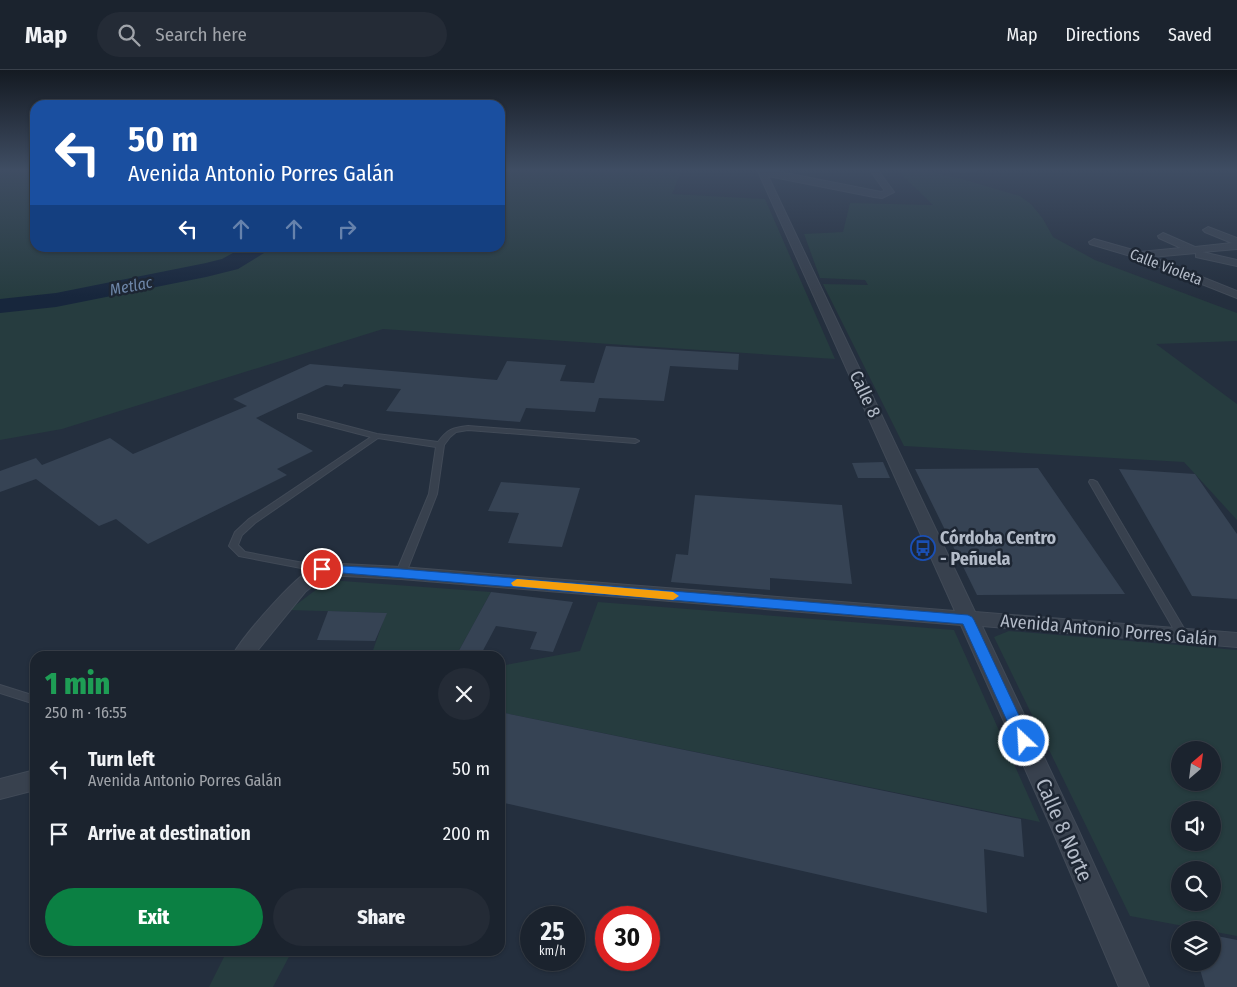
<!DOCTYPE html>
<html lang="en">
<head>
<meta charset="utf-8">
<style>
  :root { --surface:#1b232e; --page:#242b36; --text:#f1f3f6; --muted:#a0a4aa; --line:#39404a; --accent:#0b8043 }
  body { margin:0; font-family:"Fira Sans Condensed",sans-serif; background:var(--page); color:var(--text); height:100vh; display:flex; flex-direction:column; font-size:19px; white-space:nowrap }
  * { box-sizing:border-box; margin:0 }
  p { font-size:16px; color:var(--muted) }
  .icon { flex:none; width:28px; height:28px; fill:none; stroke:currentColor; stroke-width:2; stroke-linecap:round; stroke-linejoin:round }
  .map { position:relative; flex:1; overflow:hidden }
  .side { position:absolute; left:30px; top:581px; width:475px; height:305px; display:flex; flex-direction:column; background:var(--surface); border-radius:15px; box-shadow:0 1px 4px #0004,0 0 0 1px var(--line) }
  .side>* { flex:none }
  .top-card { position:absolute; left:30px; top:30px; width:475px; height:152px; border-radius:15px; box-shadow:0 1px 4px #0004,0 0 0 1px var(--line); background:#1a4fa0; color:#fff; overflow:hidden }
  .needle { width:32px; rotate:28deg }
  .fabs { position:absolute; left:1171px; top:671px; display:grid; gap:10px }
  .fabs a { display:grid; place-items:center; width:50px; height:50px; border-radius:50%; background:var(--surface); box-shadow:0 1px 4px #0004,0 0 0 1px var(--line); font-size:25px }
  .speed { position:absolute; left:520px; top:836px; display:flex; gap:10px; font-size:25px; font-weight:700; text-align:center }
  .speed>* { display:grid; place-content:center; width:65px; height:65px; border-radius:50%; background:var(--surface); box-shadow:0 1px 4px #0004,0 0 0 1px var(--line); line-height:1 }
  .speed small { font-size:12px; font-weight:400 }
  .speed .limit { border:8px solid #d22; background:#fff; color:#111 }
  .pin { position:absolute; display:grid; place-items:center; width:42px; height:42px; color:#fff; margin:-21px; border:2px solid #fff; border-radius:50%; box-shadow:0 1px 5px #0007 }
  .me { position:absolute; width:55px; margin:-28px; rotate:335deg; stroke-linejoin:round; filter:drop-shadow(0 0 4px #0008) }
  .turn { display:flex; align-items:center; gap:18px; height:105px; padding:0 15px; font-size:22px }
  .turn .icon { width:65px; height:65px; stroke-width:2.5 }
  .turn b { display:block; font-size:35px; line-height:42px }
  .lanes { display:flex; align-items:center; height:48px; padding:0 15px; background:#0003; justify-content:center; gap:25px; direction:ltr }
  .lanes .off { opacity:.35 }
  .round { display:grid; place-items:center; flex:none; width:52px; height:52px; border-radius:26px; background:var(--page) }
  .overview { display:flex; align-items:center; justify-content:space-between; height:85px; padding:0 15px }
  h1 { font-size:30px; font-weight:800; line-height:38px; color:#1e9e55 }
  .cta { display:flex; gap:10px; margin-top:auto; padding:10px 15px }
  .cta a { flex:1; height:58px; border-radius:30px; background:var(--accent); color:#fff; font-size:20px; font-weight:800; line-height:58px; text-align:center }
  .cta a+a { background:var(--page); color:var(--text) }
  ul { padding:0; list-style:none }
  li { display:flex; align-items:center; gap:15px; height:65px; padding:0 15px }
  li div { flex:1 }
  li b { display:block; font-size:19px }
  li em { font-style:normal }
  header { display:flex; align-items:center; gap:30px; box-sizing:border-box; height:70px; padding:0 25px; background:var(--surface); border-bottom:1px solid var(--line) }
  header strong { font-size:24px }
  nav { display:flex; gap:28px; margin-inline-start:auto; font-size:18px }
  .search { width:350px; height:45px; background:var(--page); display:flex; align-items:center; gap:12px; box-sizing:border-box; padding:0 18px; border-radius:28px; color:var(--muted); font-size:19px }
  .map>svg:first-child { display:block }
</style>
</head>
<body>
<header>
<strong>Map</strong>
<div class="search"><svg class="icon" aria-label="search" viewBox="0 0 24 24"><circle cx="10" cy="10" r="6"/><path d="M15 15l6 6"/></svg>Search here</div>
<nav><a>Map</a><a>Directions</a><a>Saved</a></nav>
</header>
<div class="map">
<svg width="1237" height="917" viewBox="0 0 1237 917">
  <rect width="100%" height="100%" fill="#242f3e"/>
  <!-- green -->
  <path fill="#263c3f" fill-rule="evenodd" d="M0,99H35V178H500V99H682L672,124L765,129L835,289L383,259L62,359L0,370Z
    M896,99H918L962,109L1020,126L1032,135L1043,149L1053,167L1095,190L1237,243V271L1156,274L1237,334V450L1184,392L904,376L823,214L868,215L865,210L820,208L804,164L843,162L850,133L933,135Z
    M329,510L491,522L456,586H371L386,543L289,540Z
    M598,532L954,560L1040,752L500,642V596L580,581Z
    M1009,561L1237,580V866L1130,846L994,567ZM1180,680H1212V712H1180ZM1180,740H1212V772H1180ZM1180,800H1212V832H1180Z
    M227,881H292L273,917H209Z"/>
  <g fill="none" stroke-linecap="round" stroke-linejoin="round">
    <!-- river -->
    <path fill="#17263c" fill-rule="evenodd" d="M242,178H267L264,183L238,199L206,207L56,237L0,243V229L56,223L206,193L222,189Z"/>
  </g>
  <!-- building -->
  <path fill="#364354" d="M606,276L739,284L738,300L670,296L664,331L599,328L595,342L526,338L520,352L386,341L401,319L344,314L342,317L326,315L256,348L313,381L277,399L287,405L148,474L116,449L99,456L36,409L0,422V401L36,388L42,395L110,368L133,384L247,336L233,329L310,294L497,310L507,291L566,295L560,311L594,313Z
    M883,392L890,408H858L852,393Z
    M1038,398L1125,524L977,525L915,399Z
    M1119,399L1195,404L1237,464V529L1192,526Z
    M501,412L580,418L562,477L508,473L519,443L488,441Z
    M695,425L842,435L852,514L770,508V520L671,512L676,484L688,485Z
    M491,522L573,532L553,582L530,579L537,562L496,556L480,586H456Z
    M328,541L387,543L375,571L317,570Z
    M500,642L1021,749L1024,787L984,779L987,843L500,732Z
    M1212,865L1237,870V917H1205L1198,892H1212Z"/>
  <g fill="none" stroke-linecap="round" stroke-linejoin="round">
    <defs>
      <path id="lane" d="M298,344H301L377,364L438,372C448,359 452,358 468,356L635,369L639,371L635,373L468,360L456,362L450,367L444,375L437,424L406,503L401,506L396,503L429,424L436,377L378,368L255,453L242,465L238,475L245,482L325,497L327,499L322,502L239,486L229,476L235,462L249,449L371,367L298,348Z
        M1090,410H1093L1097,412L1189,567L1188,570H1180L1089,412Z
        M0,615L35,626V634L0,623Z"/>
      <path id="street" d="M757,99H765L881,122L885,121L869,99H877L894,122L882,128L874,127L768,106L975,542L1237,563V577L982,556L1077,757L1149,917H1119L1051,757L961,555L401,509L326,505L305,522L253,586H232C244,565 300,499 322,493L401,497L955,541Z
        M950,99H978C972,103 956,103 950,99Z
        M1208,157L1237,168V179L1202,182L1237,190V196L1196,187V183L1152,187L1237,221V228L1134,187L1090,174L1089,172L1094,169L1140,182L1181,178L1159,168L1158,166L1163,163L1195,177L1232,173L1205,162L1203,160Z
        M35,700V720L0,729V709Z"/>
    </defs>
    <!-- lane casing -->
    <use href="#lane" stroke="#414a57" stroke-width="2"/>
    <!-- street casing -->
    <use href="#street" stroke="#414a57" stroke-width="2"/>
    <!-- lane -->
    <use href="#lane" fill="#38414e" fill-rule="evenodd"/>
    <!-- street -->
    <use href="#street" fill="#38414e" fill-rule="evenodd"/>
  </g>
  <!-- sky -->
  <linearGradient id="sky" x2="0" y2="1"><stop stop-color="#141a22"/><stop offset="0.44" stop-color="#3f4d63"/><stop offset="1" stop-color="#3f4d63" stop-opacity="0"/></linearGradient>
  <rect width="1237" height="227" fill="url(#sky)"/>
  <!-- route -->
  <path fill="#1a73e8" stroke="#114b97" d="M322,495L401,499L968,545L972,547L974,550L1031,671L1029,675L1024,677L1018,675L963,554L318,501L316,499L318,496Z"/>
  <!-- slow -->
  <path fill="#f59e0b" d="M517,509L673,522L679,526L673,530L513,516L511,513Z"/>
  <!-- icons -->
  <defs>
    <symbol id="bus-ring" viewBox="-11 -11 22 22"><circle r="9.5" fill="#1d2633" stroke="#1a4fb4" stroke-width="1.5"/><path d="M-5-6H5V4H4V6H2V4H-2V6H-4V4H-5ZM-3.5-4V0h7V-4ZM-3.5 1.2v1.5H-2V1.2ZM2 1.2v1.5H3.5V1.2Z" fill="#1a4fb4"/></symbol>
  </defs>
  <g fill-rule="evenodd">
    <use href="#bus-ring" x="909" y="464" width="28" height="28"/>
  </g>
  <g text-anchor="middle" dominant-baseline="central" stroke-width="5" stroke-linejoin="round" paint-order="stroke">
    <!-- far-street labels -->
    <g font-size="15" fill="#b4bcc9" stroke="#1d2633">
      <text transform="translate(1166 197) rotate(21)">Calle Violeta</text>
    </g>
    <!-- far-water labels -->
    <g font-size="16" font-style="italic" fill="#6d86a8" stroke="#1d2633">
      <text transform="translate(131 216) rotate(-11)">Metlac</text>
    </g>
    <!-- street labels -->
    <g font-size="18" fill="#b4bcc9" stroke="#1d2633">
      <text transform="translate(865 324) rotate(65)">Calle 8</text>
      <text transform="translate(1109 560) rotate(5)">Avenida Antonio Porres Galán</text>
    </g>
    <!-- poi labels -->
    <g font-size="18" font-weight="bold" fill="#b4bcc9" stroke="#1d2633" text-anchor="start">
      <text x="940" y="468">Córdoba Centro<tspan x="940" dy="21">- Peñuela</tspan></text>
    </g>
    <!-- near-street labels -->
    <g font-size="21" fill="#b4bcc9" stroke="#1d2633">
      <text transform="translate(1064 760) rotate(66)">Calle 8 Norte</text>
    </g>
  </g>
</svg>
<div class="fabs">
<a><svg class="needle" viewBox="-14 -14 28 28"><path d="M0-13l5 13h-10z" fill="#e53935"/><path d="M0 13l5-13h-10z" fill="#a0a4aa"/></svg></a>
<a><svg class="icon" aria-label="sound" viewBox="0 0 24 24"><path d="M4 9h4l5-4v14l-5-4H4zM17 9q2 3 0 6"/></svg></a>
<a><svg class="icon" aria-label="search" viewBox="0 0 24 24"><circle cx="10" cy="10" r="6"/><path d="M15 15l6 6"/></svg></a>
<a><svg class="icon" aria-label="layers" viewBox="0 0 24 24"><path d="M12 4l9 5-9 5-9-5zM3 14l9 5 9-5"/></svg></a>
</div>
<div class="speed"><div>25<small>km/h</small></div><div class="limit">30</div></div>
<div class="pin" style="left:322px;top:499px;background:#d93025"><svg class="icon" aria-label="arrive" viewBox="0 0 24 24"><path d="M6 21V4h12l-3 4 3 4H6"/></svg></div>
<svg class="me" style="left:1024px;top:671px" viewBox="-20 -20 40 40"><circle r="17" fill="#1a73e8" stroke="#fff" stroke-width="3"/><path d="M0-11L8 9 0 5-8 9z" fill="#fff"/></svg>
<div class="top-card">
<div class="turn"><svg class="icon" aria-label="left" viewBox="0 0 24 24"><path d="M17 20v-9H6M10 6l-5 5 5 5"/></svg><div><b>50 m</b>Avenida Antonio Porres Galán</div></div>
<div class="lanes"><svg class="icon" aria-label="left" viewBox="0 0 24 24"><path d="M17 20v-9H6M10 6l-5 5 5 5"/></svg><svg class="icon off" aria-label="ahead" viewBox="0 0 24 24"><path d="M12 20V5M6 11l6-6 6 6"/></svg><svg class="icon off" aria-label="ahead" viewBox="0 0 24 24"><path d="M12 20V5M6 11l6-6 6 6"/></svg><svg class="icon off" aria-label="right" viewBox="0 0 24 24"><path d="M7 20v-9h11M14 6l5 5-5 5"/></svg></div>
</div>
<section class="side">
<div class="overview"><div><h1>1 min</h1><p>250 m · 16:55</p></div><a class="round"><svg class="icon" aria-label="close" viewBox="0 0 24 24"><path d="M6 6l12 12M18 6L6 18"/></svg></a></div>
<ul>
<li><svg class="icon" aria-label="left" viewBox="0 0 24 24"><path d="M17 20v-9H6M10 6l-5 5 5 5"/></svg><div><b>Turn left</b><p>Avenida Antonio Porres Galán</p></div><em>50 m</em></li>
<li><svg class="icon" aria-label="arrive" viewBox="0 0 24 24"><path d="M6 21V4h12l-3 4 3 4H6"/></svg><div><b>Arrive at destination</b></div><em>200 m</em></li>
</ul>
<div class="cta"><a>Exit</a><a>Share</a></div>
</section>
</div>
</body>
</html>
